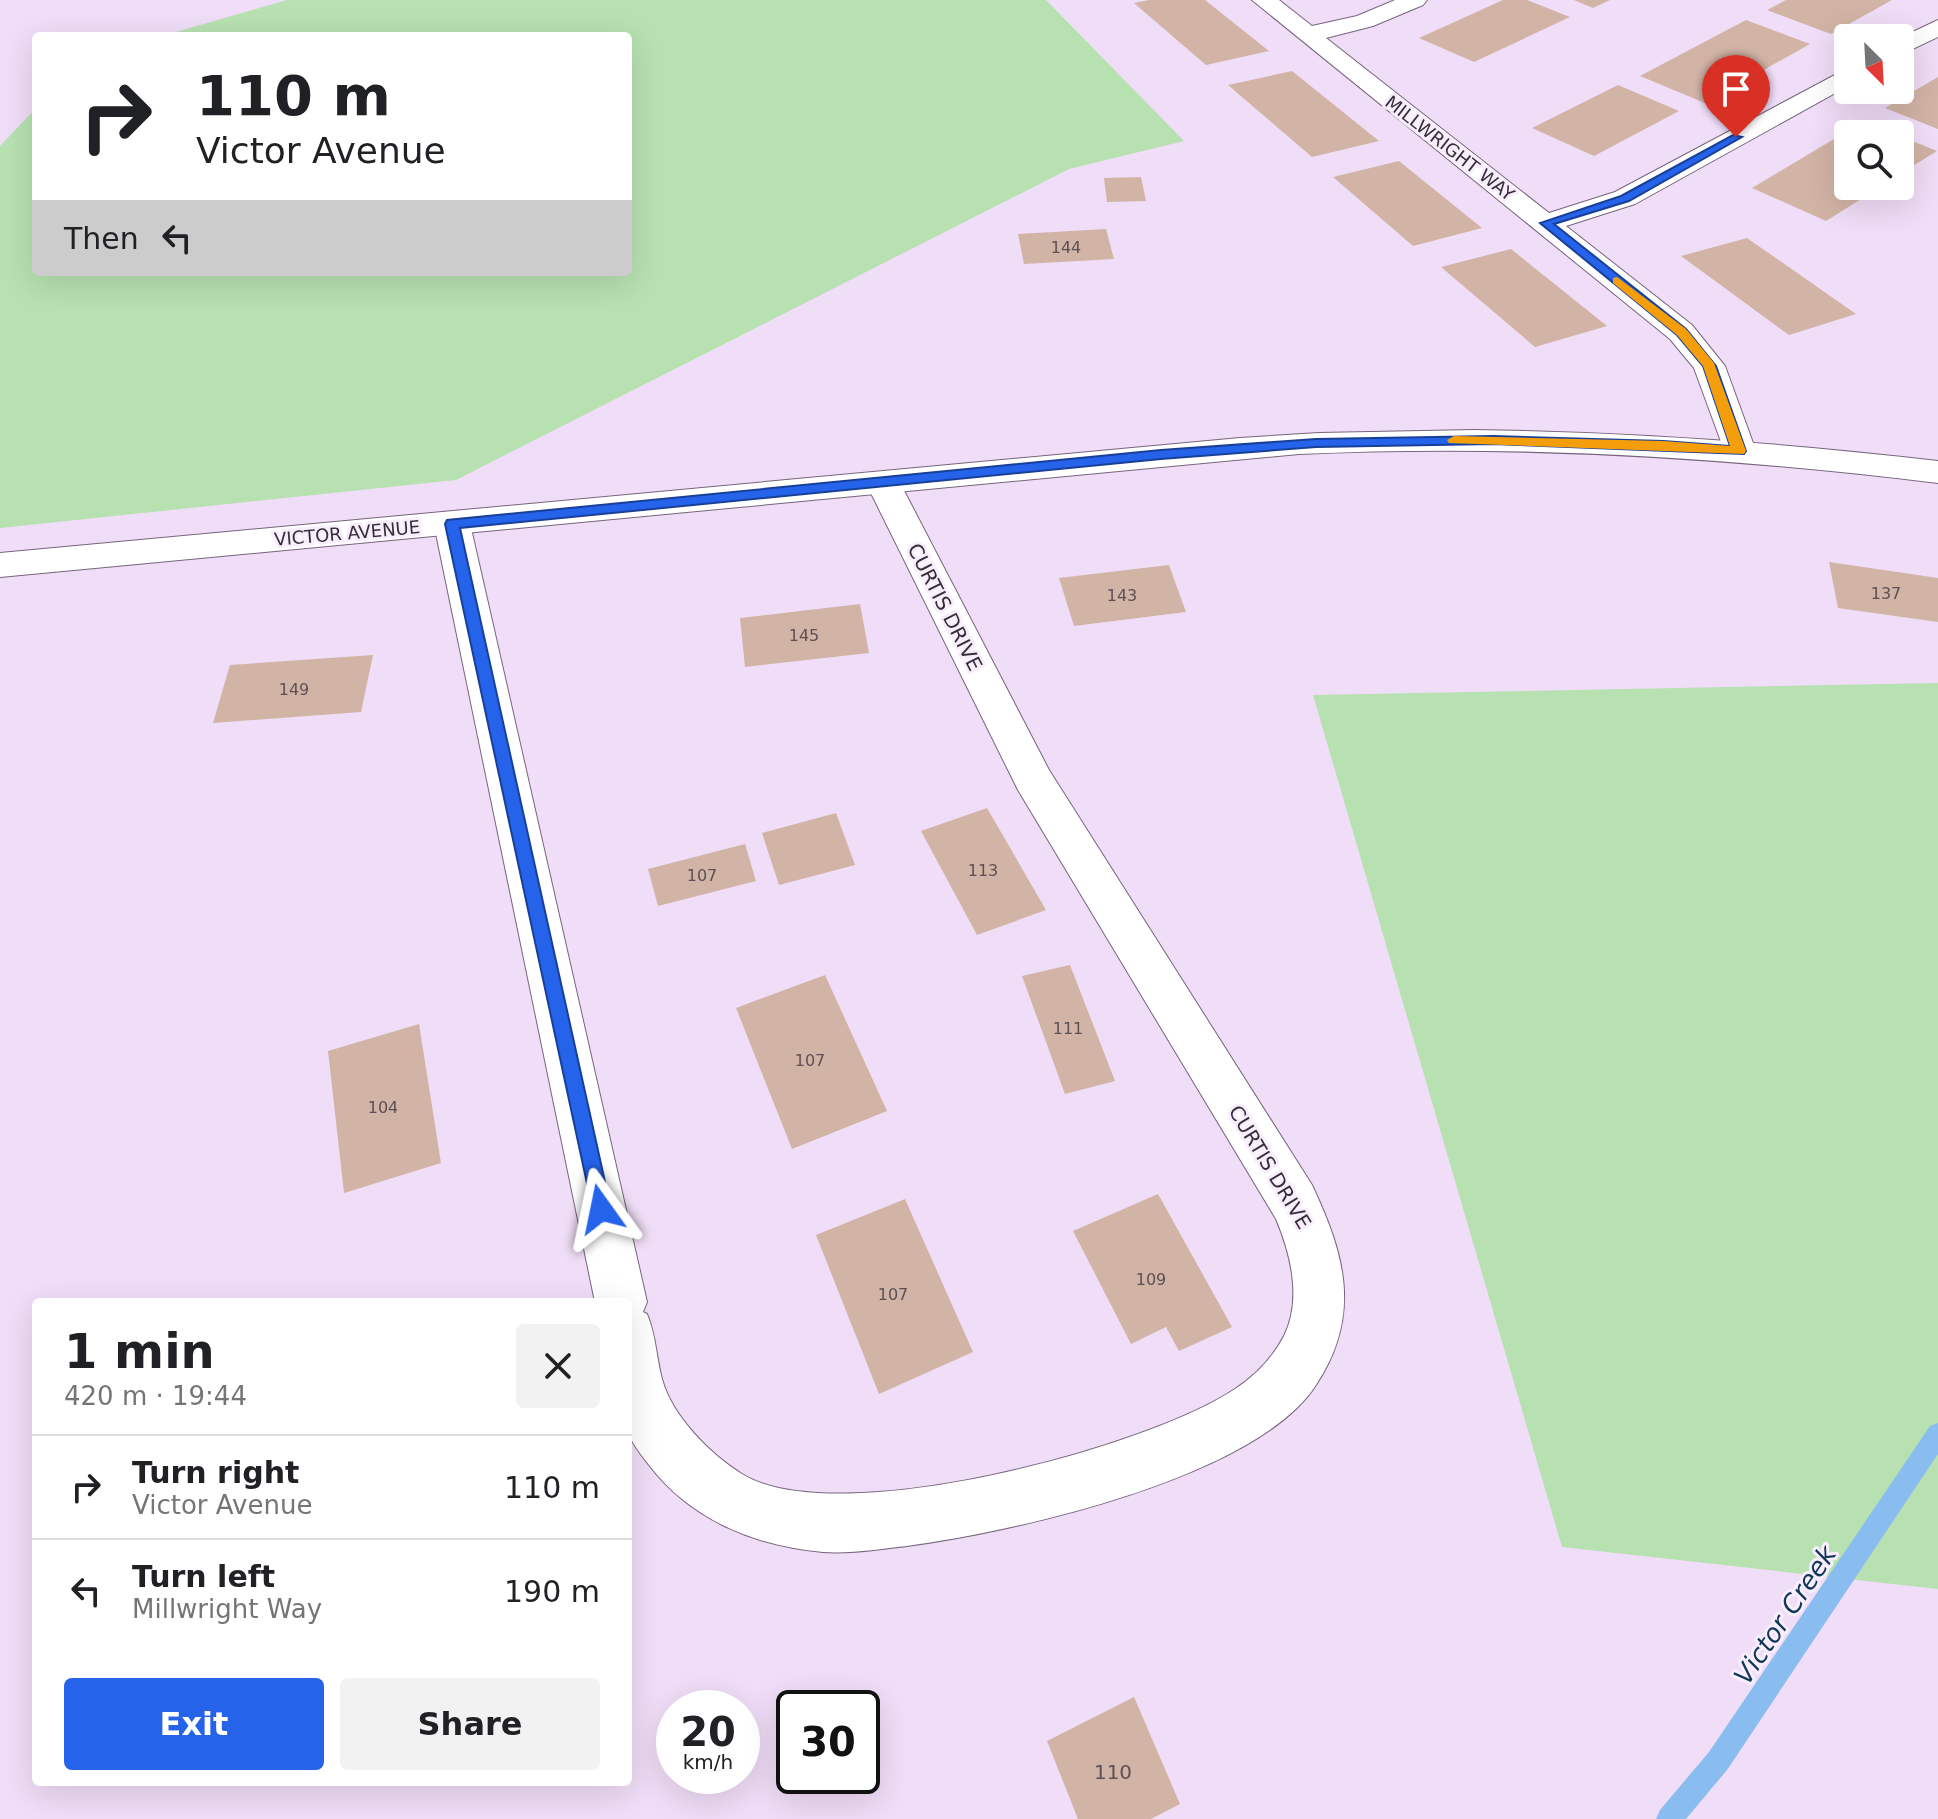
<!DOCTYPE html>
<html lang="en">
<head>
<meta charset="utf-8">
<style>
  :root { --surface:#fff; --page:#f2f2f2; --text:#202124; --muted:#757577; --line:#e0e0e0; --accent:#2563eb }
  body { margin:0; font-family:"DejaVu Sans",sans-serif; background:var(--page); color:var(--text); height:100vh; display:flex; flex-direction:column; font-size:30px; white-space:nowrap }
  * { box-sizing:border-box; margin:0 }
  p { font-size:26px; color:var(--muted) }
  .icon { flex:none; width:44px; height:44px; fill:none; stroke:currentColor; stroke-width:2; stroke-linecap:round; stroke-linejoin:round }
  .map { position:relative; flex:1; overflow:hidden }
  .details { position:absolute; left:32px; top:1298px; width:600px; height:488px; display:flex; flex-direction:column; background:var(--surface); border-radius:8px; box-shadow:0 8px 32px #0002 }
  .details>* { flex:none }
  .top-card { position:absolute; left:32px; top:32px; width:600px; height:244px; border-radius:8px; box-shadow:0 8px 32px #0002; background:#fff; color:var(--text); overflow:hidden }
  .needle { width:52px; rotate:156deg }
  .buttons { position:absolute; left:1834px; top:24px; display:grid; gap:16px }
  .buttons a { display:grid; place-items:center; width:80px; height:80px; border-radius:8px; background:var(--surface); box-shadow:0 8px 32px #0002; font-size:40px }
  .speed { position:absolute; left:656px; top:1690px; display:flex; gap:16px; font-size:40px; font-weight:700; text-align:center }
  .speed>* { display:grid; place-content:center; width:104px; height:104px; border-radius:50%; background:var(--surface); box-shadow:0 8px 32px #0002; line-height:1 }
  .speed small { font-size:20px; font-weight:400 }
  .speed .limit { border:4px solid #111; border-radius:12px; background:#fff; color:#111 }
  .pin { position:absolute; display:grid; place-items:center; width:68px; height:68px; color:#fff; margin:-82px -34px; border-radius:50% 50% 50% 0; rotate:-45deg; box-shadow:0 0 8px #0007 }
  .pin .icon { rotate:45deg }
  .me { position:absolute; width:88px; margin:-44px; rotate:348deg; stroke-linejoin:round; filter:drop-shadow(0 0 6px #0008) }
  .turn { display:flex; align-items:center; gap:28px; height:168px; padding:0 32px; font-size:36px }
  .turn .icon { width:104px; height:104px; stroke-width:2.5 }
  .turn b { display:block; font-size:56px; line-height:68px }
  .then { display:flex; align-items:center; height:76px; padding:0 32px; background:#0003; gap:16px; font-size:30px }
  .round { display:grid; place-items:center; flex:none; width:84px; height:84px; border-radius:8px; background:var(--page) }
  .headline { display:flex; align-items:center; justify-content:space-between; height:136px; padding:0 32px }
  h1 { font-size:48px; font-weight:700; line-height:60px }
  .cta { display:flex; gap:16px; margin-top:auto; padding:16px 32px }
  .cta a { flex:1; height:92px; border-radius:8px; background:var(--accent); color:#fff; font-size:32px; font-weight:700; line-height:92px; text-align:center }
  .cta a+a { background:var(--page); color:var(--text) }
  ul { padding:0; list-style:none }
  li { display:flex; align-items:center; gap:24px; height:104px; padding:0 32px; border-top:2px solid var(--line) }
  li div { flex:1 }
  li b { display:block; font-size:30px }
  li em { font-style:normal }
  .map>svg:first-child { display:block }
</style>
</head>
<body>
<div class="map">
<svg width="1938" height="1819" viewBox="0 0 1938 1819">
  <rect width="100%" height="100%" fill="#f0ddf7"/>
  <!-- green -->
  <path fill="#b7e1b1" d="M287,0H1046L1184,141L1069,169L456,480L0,528V146L36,108V272H628V36H162Z
    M1938,683V1589L1562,1547L1313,695Z"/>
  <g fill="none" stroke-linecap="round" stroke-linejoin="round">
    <!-- stream -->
    <path fill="#89bdf0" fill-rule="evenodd" d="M1938,1423V1454L1727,1770L1686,1819H1656L1660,1810L1709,1752L1930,1426Z"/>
  </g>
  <!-- building -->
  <path fill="#d2b4a6" d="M1149,0H1205L1269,51L1206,65L1134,3Z
    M1503,0H1527L1570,17L1474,62L1419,38Z
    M1574,0H1610L1593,8Z
    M1786,0H1892L1831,34L1767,10Z
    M1746,20L1810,44L1705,103L1640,76Z
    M1292,71L1379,141L1312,157L1228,85Z
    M1938,77V129L1885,108Z
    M1618,85L1679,111L1594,156L1532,128Z
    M1864,121L1895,134H1848V186H1882L1826,221L1752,188Z
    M1900,136L1937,151L1900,174Z
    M1399,161L1482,228L1413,246L1333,177Z
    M1141,177L1146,201L1107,202L1104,178Z
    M1106,229L1114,259L1024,264L1018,234Z
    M1747,238L1856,314L1789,335L1681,256Z
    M1511,249L1607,326L1535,347L1441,267Z
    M1829,562L1938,578V622L1838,608Z
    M1169,565L1186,612L1074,626L1059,578Z
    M860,604L869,653L745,667L740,618Z
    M373,655L361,712L213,723L230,665Z
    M987,808L1046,910L977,935L921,831Z
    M836,813L855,865L779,885L762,833Z
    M745,844L756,881L658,906L648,869Z
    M1070,965L1115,1081L1065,1094L1022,976Z
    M825,975L887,1111L792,1149L736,1008Z
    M419,1024L441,1163L344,1193L328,1051Z
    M1158,1194L1232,1327L1179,1351L1166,1327L1131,1344L1073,1231Z
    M905,1199L973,1352L879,1394L816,1235Z
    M1134,1697L1180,1804L1151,1819H1078L1047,1741Z"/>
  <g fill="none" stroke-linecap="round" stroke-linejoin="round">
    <defs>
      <path id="street" d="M1252,0H1279L1312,26L1357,16L1395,0H1427L1423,5L1373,26L1326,38L1549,213L1615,192L1848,68V86L1635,204L1566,226L1692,325L1725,366L1756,451L1751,458L1739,462L1727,458L1694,368L1670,339Z
        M1938,20V37L1900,55V38Z
        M883,472L895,475L900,483L1049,770L1312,1185C1345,1255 1362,1315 1316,1385C1256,1478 1013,1532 907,1546C879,1549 851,1554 823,1552C755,1546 691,1520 649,1465C642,1456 634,1446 629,1435C623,1418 628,1327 628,1302H595L434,524L440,516L452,512L464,516L470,524L647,1302L643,1312L647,1314C656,1335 656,1356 662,1379C672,1416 710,1454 742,1474C836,1532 1147,1448 1235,1389C1255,1376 1273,1357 1284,1336C1302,1300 1291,1254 1276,1219L1018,790L866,483L871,475Z"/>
      <path id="secondary" d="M1474,430C1630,432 1784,443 1938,461V483C1726,457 1513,444 1299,454L0,577V553L1240,438L1319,433Z"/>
    </defs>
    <!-- street casing -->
    <use href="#street" stroke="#76657c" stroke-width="2"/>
    <!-- secondary casing -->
    <use href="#secondary" stroke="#76657c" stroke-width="2"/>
    <!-- street -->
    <use href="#street" fill="#fff" fill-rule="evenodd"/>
    <!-- secondary -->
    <use href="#secondary" fill="#fff" fill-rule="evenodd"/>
  </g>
  <!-- route -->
  <path fill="#2563eb" stroke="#184099" stroke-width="2" d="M1733,135L1742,137L1629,201L1554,224L1686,329L1716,366L1746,451L1744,454L1493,444L1316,447L1161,459L460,528L611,1209L608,1216L601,1219L594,1216L445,524L447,520L1161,450L1316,439L1493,436L1663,441L1730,446L1703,366L1677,335L1540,223L1621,196Z"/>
  <!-- slow -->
  <path fill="#f59e0b" d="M1617,277L1686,329L1714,363L1746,451L1744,454L1449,443L1447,440L1454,436L1663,441L1730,446L1703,366L1677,335L1613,283V278Z"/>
  <g text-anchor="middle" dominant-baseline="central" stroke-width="6" stroke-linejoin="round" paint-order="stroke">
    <!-- number labels -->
    <g font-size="16" fill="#5c5054">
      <text x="1066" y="247">144</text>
      <text x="1886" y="593">137</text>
      <text x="1122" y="595">143</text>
      <text x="804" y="635">145</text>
      <text x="294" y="689">149</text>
      <text x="983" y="870">113</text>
      <text x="702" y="875">107</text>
      <text x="1068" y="1028">111</text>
      <text x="810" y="1060">107</text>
      <text x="383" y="1107">104</text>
      <text x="1151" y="1279">109</text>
      <text x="893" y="1294">107</text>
    </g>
    <!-- far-street labels -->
    <g font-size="18" fill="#352e38" stroke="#f9eefd">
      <text transform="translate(1450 148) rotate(38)">MILLWRIGHT WAY</text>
      <text transform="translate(347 533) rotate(-5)">VICTOR AVENUE</text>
    </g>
    <!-- street labels -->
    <g font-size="20" fill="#352e38" stroke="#f9eefd">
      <text transform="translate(945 607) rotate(63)">CURTIS DRIVE</text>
      <text transform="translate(1270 1167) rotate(59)">CURTIS DRIVE</text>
    </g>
    <!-- near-number labels -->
    <g font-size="20" fill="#5c5054">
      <text x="1113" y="1772">110</text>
    </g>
    <!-- near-water labels -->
    <g font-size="26" font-style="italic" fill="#113758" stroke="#f9eefd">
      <text transform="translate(1785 1615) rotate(-56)">Victor Creek</text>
    </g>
  </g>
</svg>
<div class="buttons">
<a><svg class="needle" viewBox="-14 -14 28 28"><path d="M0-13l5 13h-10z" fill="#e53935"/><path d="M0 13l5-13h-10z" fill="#757577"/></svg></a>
<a><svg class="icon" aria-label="search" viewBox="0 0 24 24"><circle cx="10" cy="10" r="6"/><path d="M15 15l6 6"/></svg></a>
</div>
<div class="speed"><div>20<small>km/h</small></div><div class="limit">30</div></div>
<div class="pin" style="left:1736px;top:137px;background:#d93025"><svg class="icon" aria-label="arrive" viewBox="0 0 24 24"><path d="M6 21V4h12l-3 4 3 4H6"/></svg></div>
<svg class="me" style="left:601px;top:1209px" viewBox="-20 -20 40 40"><path d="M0-17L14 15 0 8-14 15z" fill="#2563eb" stroke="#fff" stroke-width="4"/></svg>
<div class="top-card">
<div class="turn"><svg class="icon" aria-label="right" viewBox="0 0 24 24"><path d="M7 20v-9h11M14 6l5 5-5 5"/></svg><div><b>110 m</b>Victor Avenue</div></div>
<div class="then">Then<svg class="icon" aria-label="left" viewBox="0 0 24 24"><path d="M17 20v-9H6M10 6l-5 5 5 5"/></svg></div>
</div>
<section class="details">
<div class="headline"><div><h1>1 min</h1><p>420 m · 19:44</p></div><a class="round"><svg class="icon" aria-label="close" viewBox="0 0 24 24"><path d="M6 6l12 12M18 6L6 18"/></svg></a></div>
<ul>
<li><svg class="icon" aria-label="right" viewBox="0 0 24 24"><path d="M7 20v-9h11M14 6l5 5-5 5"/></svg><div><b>Turn right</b><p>Victor Avenue</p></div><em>110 m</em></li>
<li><svg class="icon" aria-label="left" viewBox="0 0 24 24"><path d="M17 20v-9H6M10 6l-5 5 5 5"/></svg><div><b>Turn left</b><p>Millwright Way</p></div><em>190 m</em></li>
</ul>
<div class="cta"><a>Exit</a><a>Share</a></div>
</section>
</div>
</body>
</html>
